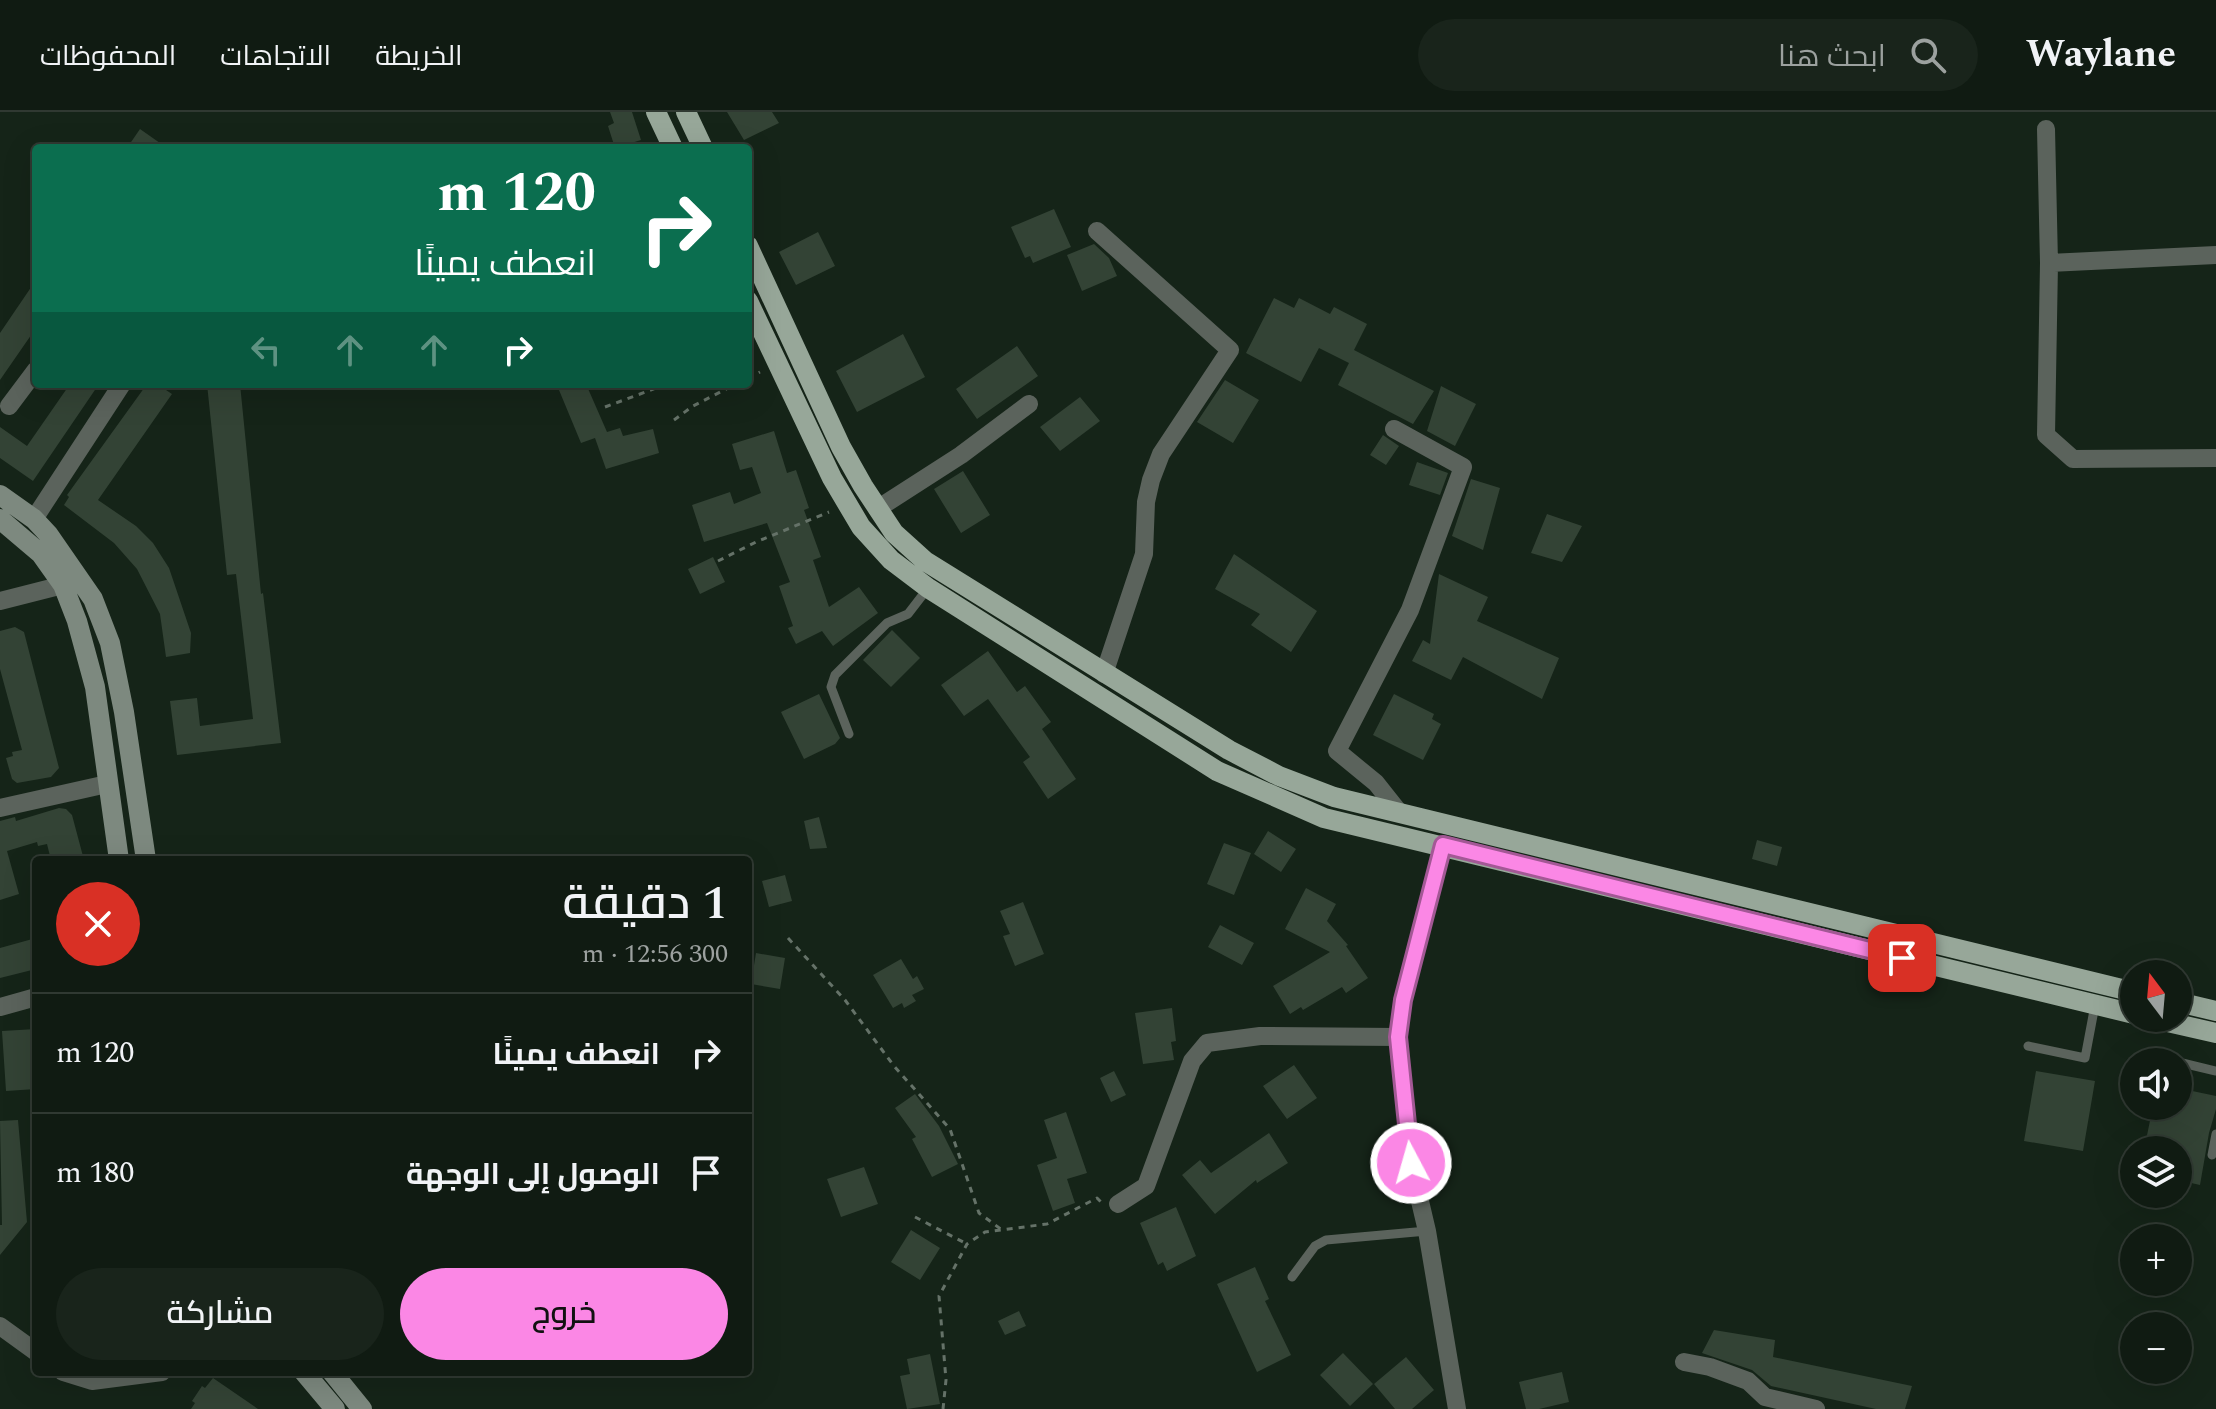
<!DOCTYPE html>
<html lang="ar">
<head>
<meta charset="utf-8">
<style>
  :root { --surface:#101b12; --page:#19241b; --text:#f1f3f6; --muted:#9ca19f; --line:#303932; --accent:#fb87e5 }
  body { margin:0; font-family:Spectral,Cairo,serif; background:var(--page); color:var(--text); direction:rtl; height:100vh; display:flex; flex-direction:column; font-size:30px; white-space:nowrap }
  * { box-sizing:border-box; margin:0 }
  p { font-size:26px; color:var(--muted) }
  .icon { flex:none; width:44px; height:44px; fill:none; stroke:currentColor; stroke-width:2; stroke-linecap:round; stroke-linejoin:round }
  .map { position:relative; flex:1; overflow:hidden; direction:ltr }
  .panel { position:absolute; left:32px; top:744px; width:720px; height:520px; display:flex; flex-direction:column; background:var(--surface); border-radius:8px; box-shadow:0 8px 32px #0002,0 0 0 2px var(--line); direction:rtl }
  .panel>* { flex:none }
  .top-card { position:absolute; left:32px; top:32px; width:720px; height:244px; border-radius:8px; box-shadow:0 8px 32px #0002,0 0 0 2px var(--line); direction:rtl; background:#0b6e4f; color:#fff; overflow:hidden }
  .needle { width:52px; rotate:344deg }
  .buttons { position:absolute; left:2120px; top:848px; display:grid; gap:16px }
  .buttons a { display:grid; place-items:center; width:72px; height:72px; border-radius:50%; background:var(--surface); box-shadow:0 8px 32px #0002,0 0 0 2px var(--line); font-size:40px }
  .pin { position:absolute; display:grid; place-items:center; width:68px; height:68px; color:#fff; margin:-34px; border-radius:16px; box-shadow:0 4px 12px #0006 }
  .me { position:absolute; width:88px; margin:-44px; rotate:354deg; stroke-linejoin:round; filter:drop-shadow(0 0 6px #0008) }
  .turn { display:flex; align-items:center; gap:28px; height:168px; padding:0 24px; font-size:36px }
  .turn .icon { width:104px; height:104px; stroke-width:2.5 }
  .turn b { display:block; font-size:56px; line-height:68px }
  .lanes { display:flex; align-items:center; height:76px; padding:0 24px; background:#0003; justify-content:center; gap:40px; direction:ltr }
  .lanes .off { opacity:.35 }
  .round { display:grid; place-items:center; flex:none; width:84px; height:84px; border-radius:42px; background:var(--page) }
  .head { display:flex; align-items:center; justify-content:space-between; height:136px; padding:0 24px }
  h1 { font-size:48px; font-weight:600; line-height:60px }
  .action { display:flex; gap:16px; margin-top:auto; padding:16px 24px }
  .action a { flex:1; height:92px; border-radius:48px; background:var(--accent); color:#111; font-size:32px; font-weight:600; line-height:92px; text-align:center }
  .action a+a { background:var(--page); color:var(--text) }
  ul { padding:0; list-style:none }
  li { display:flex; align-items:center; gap:24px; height:120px; padding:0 24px; border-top:2px solid var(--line) }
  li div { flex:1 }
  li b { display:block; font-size:30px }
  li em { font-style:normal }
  header { display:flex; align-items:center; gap:48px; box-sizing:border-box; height:112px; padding:0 40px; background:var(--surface); border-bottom:2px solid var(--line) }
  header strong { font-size:38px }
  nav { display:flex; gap:44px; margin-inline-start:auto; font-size:28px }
  .search { width:560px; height:72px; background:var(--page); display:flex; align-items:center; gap:20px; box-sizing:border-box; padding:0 28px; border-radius:44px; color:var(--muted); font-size:30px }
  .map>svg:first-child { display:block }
</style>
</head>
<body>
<header>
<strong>Waylane</strong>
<div class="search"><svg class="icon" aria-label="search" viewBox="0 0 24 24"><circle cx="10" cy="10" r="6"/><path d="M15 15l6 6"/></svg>ابحث هنا</div>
<nav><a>الخريطة</a><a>الاتجاهات</a><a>المحفوظات</a></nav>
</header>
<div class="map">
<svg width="2216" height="1297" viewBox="0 0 2216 1297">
  <rect width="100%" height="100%" fill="#152418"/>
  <!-- building -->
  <path fill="#334335" d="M610,0H632L641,28L615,36L608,14L614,11Z
    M727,0H772L779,11L744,28Z
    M140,17L167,36H127Z
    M1054,97L1071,135L1033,151L1030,144L1025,146L1011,115Z
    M818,120L835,154L796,173L779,140Z
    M1094,132L1109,146L1117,164L1082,179L1067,143Z
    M36,168V216L0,268V221Z
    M1274,186L1294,196L1299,186L1330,202L1334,195L1367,212L1354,238L1434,279L1413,312L1338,273L1349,251L1319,236L1301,270L1246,241Z
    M903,222L925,265L857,300L836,259Z
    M1017,234L1038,264L977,307L956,277Z
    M1225,268L1259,288L1233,331L1197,310Z
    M70,272H99L33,369L0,346V315L27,334Z
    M147,272H157L172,282L98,388L136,414L153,431L169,456L191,521L190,541L166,545L160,502L137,457L114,431L64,393L69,385L67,383Z
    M207,272H240L261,482L263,481L281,631L177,643L170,589L197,586L200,614L253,607L236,462L227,463Z
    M574,272H586L607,320L620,316L623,324L653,317L659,341L606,357L595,326L581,331L559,278Z
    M1441,274L1476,292L1455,334L1427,319Z
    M1080,285L1100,309L1060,339L1040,315Z
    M774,319L787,361L796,358L809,396L804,398L821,445L813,448L829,495L859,475L878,501L833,534L822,519L796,532L788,516L793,514L779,474L790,470L767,411L704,430L692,393L730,380L734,392L761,381L752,355L740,358L732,332Z
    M1383,323L1399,334L1386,353L1370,343Z
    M1417,350L1448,361L1440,383L1409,373Z
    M963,359L990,403L961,421L934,377Z
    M1471,367L1500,376L1483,438L1452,424Z
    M1547,402L1582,414L1562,450L1531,441Z
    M1234,442L1317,499L1291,540L1251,513L1260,502L1215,477Z
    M713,445L725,470L700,482L688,457Z
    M1439,462L1488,485L1477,509L1559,546L1542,587L1463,545L1451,568L1412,549L1423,528L1430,532Z
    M15,515L24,520L59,656L51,665L17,671L12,667L6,646L13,644L12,640L22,638L0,557V519Z
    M892,518L920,546L891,575L863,548Z
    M988,539L1017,580L1025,574L1051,610L1042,617L1076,667L1048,687L1023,650L1030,645L988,587L964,604L941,573Z
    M819,582L840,626L835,632L804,647L781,600Z
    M1394,582L1434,602L1432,607L1441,612L1423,648L1373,623Z
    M59,696L66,697L72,703L84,748H51L47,732L38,734L37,730L7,739L19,782L0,788V709L15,705L16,709Z
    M819,705L827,736L810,737L804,709Z
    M1268,719L1296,737L1281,760L1254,742Z
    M1757,728L1782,735L1777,754L1752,747Z
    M1224,731L1251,741L1234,783L1207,772Z
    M785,763L792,789L769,795L762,769Z
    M1306,776L1336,792L1327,809L1348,833L1346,834L1368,866L1346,881L1342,875L1303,898L1301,895L1290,902L1273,874L1330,840L1285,817Z
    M1023,790L1044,842L1015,854L1003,824L1010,822L1000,799Z
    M1220,813L1254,831L1242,853L1208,835Z
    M36,826V857L0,866V836Z
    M756,841L785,846L780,877L751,872Z
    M901,847L913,867L917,864L924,877L912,883L916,889L904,896L902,891L893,896L873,863Z
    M1172,896L1176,929L1171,930L1174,948L1143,952L1135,901Z
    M36,917V977L6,979L2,919Z
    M1294,953L1317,986L1287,1007L1263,974Z
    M1114,959L1126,983L1111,990L1100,966Z
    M2036,959L2095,969L2083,1039L2024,1029Z
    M2178,976L2216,984V997L2209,1021L2200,1073L2178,1068V1038H2144L2153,994H2178Z
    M915,982L939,1014L958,1052L932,1065L912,1027L916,1025L895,996Z
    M1066,1000L1087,1061L1067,1067L1075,1091L1053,1099L1037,1053L1057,1046L1044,1008Z
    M18,1008L27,1110L0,1143V1113H2L0,1009Z
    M1269,1021L1288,1051L1257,1071L1256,1068L1215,1102L1182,1063L1200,1048L1211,1061Z
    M864,1055L878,1092L841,1105L827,1067Z
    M1176,1095L1196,1144L1167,1159L1163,1150L1158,1153L1140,1111Z
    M911,1118L940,1136L920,1168L891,1150Z
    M1255,1155L1269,1187L1265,1189L1291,1243L1257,1260L1217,1172Z
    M1019,1199L1026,1214L1005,1223L998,1209Z
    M1714,1218L1775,1228L1773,1245L1912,1274L1905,1297H1876L1771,1274L1752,1258L1702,1241Z
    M1343,1241L1373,1272L1350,1294L1320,1263Z
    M930,1242L940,1292L907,1297L900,1264L910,1262L907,1247Z
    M1406,1245L1434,1278L1412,1297H1395L1374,1272Z
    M1562,1260L1569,1290L1539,1297H1526L1519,1270Z
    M213,1266L258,1297H191L195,1291L192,1289L202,1274L205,1276Z"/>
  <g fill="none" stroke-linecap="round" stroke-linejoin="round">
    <!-- path -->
    <path stroke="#657268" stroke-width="3" stroke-dasharray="6 6" stroke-linecap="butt" d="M748,266L760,260
      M605,295L667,272
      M674,308L693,294L736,272
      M718,449L756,430L829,400
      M788,826L845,888L894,954L950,1017L979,1101L1002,1118
      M915,1105L967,1132
      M943,1297L946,1268L939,1184L967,1132L985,1120L1047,1112L1097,1086L1102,1091"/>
    <!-- lane -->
    <path stroke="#5b635c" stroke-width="9" d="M849,622L831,575L835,563L887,511L908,502L928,476
      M2028,934L2085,946L2095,893
      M2151,944L2177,950
      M2178,950L2216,959
      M2212,1043L2216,1022
      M1292,1165L1315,1134L1326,1128L1427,1119"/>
    <!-- street -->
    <path stroke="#5b635c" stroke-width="18" d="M2046,17L2049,151L2046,323L2073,347L2216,346
      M1097,119L1230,238L1161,342L1151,368L1146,390L1144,442L1104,562
      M2049,151L2216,143
      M9,294L36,258
      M1394,317L1463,355L1410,498L1337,639L1376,671L1399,700
      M877,397L961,343L1029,292
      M34,407L122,272
      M0,489L63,473
      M0,696L107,672
      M1443,733L1403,888L1398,925L1411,1051L1427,1119L1457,1297
      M0,895L36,885
      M1118,1092L1146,1074L1192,949L1207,931L1260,924L1398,925
      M0,1214L36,1240
      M1684,1250L1710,1255L1748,1269L1765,1285L1816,1297
      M63,1260L92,1269L162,1260"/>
    <!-- secondary -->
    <path stroke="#7d897f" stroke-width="20" d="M0,383L34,407L48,422L93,487L110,531L124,600L146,748
      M0,407L41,442L63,473L77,509L95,575L119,748
      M304,1260L335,1297
      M332,1260L362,1297"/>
    <!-- primary -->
    <path stroke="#97a799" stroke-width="20" d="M656,0L673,36
      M686,0L703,36
      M748,134L841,335L863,374L894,421L925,449L1229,638L1279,664L1334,685L2134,880
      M748,189L832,366L861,415L891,448L928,476L1217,659L1324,706L2134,902
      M2178,890L2216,899
      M2150,906L2216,921"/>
  </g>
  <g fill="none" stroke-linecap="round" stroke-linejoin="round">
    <defs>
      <path id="route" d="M1411,1051L1398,925L1403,888L1443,733L1902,846"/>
    </defs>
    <!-- route casing -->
    <use href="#route" stroke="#a35895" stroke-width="20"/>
    <!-- route -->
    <use href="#route" stroke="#fb87e5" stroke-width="14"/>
  </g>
</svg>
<div class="buttons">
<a><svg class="needle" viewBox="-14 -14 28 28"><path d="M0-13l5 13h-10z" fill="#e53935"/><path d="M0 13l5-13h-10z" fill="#9ca19f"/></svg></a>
<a><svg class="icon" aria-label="sound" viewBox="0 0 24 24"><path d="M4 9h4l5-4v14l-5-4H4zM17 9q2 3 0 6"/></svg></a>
<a><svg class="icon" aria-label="layers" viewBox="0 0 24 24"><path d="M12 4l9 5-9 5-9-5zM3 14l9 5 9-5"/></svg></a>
<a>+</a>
<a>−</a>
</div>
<div class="pin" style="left:1902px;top:846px;background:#d93025"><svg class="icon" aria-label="arrive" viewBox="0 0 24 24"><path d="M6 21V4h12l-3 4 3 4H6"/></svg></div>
<svg class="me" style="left:1411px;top:1051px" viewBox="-20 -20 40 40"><circle r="17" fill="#fb87e5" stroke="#fff" stroke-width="3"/><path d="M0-11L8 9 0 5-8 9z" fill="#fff"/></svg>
<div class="top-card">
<div class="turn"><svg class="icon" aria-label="right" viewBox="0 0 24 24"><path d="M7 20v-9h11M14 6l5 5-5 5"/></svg><div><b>120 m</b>انعطف يمينًا</div></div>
<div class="lanes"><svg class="icon off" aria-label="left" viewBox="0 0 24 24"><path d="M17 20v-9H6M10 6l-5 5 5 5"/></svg><svg class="icon off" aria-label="ahead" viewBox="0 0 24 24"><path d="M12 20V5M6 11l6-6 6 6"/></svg><svg class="icon off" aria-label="ahead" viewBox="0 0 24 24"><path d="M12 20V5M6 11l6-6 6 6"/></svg><svg class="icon" aria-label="right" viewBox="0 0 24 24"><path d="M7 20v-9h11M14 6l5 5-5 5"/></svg></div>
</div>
<section class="panel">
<div class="head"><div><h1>1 دقيقة</h1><p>300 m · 12:56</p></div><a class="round" style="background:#d93025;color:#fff"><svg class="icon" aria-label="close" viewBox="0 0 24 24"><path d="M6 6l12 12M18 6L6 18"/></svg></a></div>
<ul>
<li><svg class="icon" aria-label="right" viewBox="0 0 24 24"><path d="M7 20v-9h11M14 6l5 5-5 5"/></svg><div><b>انعطف يمينًا</b></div><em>120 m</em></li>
<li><svg class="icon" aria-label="arrive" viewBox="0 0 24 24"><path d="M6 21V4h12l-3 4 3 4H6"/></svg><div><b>الوصول إلى الوجهة</b></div><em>180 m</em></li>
</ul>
<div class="action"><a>خروج</a><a>مشاركة</a></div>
</section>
</div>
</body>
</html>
